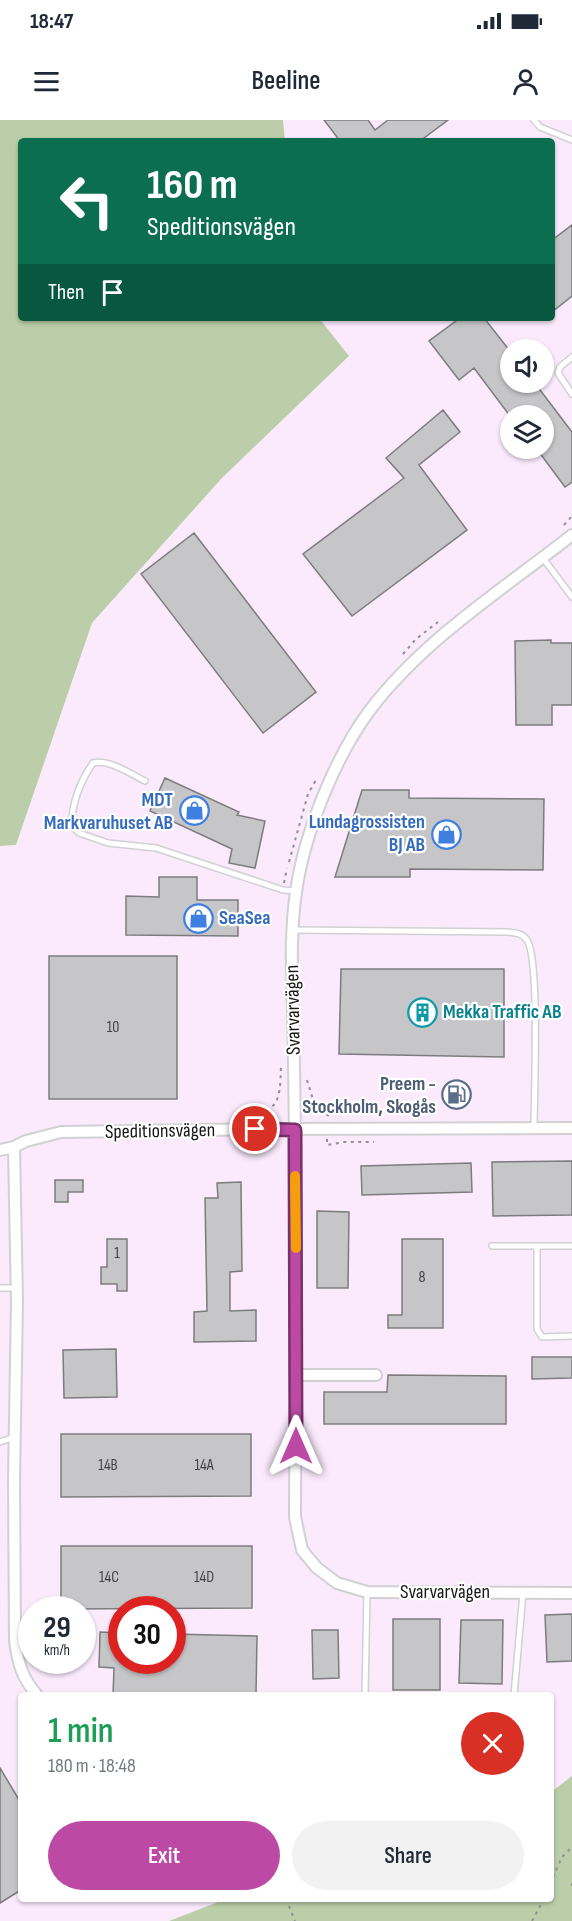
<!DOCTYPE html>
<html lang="en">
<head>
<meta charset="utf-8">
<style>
  :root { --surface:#fff; --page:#f2f2f3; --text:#1f2937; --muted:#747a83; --accent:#bc4aa5 }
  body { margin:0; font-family:"Sofia Sans Condensed",sans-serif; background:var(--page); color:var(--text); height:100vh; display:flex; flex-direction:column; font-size:22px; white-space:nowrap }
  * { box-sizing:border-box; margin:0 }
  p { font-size:20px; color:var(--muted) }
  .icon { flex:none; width:33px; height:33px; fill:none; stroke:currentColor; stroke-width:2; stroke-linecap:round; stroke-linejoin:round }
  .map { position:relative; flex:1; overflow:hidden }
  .drawer { position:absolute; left:18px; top:1572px; width:536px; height:210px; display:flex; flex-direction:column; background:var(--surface); border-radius:6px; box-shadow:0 2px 4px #0004 }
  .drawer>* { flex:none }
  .hud { position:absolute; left:18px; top:18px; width:537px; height:183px; border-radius:6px; box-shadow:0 2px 4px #0004; background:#0b6e4f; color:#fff; overflow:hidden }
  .buttons { position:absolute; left:500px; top:219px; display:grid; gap:12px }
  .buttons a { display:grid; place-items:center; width:54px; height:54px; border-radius:50%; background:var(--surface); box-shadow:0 2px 4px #0004; font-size:30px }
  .speed { position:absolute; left:18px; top:1476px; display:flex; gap:12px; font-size:30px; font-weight:700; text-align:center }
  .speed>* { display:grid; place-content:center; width:78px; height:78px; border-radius:50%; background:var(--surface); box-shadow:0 2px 4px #0004; line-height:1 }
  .speed small { font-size:15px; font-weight:400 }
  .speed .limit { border:9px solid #d22; background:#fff; color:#111 }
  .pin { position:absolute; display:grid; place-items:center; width:51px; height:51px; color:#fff; margin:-26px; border:3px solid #fff; border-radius:50%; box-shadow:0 2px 6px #0007 }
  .me { position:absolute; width:66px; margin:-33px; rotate:0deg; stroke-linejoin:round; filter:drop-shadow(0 0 4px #0008) }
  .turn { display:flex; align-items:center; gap:21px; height:126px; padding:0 30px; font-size:27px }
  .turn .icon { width:78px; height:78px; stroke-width:2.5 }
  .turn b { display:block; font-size:42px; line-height:51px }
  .then { display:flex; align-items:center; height:57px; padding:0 30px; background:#0003; gap:12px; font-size:22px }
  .round { display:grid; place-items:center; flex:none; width:63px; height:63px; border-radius:32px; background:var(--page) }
  .summary { display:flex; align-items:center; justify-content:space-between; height:102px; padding:0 30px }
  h1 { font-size:36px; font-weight:600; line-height:45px; color:#1e9e55 }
  .button { display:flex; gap:12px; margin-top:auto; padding:12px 30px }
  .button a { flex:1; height:69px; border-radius:36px; background:var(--accent); color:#fff; font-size:24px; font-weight:600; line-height:69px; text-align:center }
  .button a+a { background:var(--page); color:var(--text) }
  .status { display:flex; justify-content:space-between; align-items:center; height:42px; padding:0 30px; background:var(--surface); direction:ltr }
  .status svg { height:16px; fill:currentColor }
  header { display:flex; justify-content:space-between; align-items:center; height:78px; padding:0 30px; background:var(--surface); font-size:27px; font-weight:600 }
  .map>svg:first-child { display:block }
</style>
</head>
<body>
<div class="status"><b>18:47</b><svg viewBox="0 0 49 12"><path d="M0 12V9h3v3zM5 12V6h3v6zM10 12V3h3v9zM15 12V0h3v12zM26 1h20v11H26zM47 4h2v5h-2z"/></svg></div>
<header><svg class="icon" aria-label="menu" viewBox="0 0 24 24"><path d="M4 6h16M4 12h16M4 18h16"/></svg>Beeline<svg class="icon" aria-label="person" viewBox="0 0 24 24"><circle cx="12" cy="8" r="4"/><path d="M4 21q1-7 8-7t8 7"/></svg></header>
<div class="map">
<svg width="572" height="1801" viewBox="0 0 572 1801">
  <rect width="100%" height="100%" fill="#f9fafb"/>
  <!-- industrial -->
  <path fill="#faeafc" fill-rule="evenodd" d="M283,0H572V1656L551,1672L550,1575H21V1779H226L169,1801H0V726L16,725L92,503L222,358L349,236L319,198H552V21H285ZM510,230H543V262H510ZM510,296H543V328H510ZM32,1490H82V1540H32ZM122,1490H172V1540H122Z"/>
  <!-- green -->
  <path fill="#bbcea9" d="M0,0H283L285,21H21V198H319L349,236L222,358L92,503L16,725L0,726Z
    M572,1656V1801H169L226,1779H550L551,1672Z"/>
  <!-- building -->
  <path fill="#c6c6c8" stroke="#7c7c7e" stroke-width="1.5" d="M324,0H368L375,10L388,0H448L420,21H340Z
    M572,105V176L552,192V120Z
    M460,198H484L510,231V262H534L572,312V362L565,367L536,328H543V296H510L474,248L459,260L429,221Z
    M443,290L460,312L419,345L467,410L352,496L303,434L404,358L386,338Z
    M194,413L316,572L263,613L141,454Z
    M551,520V523H572V585H552V605H516L515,521Z
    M165,658L239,692L237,695L265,701L255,748L229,743L232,729L150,691Z
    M362,670H409V678L544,679L543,750L410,749V757H335Z
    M159,757H197V780H238V816L126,815V776L159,777Z
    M49,836H177V979H49Z
    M341,849H504V937L339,934Z
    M572,1041V1095L493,1096L492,1042Z
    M471,1043L472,1072L362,1075L361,1046Z
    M55,1060H83V1072H68V1082H55Z
    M241,1062L242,1151L230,1152V1191L256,1190V1221L194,1222V1192L207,1191L205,1078H218L217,1063Z
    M317,1091L349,1092L348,1168H317Z
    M107,1119H127V1171H117V1164H101V1147H107Z
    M402,1119H443V1208H388V1195H402Z
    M116,1229L117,1277L64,1278L63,1230Z
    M532,1237H572V1258L532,1259Z
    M388,1255L506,1256V1304H324V1272H387Z
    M61,1314H251V1376L61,1377Z
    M61,1426H252V1488L61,1489Z
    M572,1494V1541L547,1542L545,1495Z
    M393,1499H440V1570H393Z
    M461,1500H503L502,1564L459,1563Z
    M312,1510H338L339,1558L313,1559Z
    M100,1512L122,1513V1540H172V1514L257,1516L256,1575H113L114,1548L99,1547Z
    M0,1648L21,1683V1770L0,1783Z"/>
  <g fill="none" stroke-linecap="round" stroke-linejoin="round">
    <defs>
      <path id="lane" d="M534,0L540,7L572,20
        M572,237L560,247L558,253L572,274
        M543,438L572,477
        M145,661C131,654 109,639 93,643C81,660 71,684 72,706L79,713L108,723L156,728L283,770L296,771
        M293,810L507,812C516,813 522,813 527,820C540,839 534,978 534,1009
        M492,1126H572
        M537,1126V1209L542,1217L572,1216
        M0,1168H17
        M0,1322L15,1317
        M365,1575L367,1472
        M514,1575L523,1473"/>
      <path id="street" d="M572,415C502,470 424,519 370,590C335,637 304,714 296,772C290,812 292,852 293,892C294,942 295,991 295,1040C295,1159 296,1278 295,1397L302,1430L317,1448L337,1463L367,1472L572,1473
        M0,1030L14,1027
        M296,1255H376
        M37,1575C22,1558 18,1543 15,1521L14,1359L17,1182L14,1027L26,1021L61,1012L279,1009L572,1008"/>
    </defs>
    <!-- lane casing -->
    <use href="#lane" stroke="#d0d1d3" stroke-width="8"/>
    <!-- street casing -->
    <use href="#street" stroke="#d0d1d3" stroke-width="14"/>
    <!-- path -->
    <path stroke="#909192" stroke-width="2" stroke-dasharray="3 4.5" stroke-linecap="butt" d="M564,405L572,396
      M403,534L416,519L438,502
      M289,742L308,674L316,660
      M284,763L287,748
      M307,960L315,986
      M307,986H315L319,991L328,995V998
      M237,997C279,992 280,985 281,945
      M327,1019V1025L344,1022H374
      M572,1763V1767
      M550,1764L562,1737L572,1727
      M286,1779L295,1801
      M532,1801L544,1779"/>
    <!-- lane -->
    <use href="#lane" stroke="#fff" stroke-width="5"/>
    <!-- street -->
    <use href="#street" stroke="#fff" stroke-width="10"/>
  </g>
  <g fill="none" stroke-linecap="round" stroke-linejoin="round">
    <defs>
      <path id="route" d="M255,1009L295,1010L296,1326"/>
    </defs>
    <!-- route casing -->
    <use href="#route" stroke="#7a306b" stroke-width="15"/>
    <!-- route -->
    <use href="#route" stroke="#bc4aa5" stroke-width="10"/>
    <!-- slow -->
    <path stroke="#f59e0b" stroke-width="10" d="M295,1056L296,1128"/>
  </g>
  <!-- icons -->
  <defs>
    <symbol id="shop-ring" viewBox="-11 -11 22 22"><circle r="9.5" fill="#fff" stroke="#3f7fe0" stroke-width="1.5"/><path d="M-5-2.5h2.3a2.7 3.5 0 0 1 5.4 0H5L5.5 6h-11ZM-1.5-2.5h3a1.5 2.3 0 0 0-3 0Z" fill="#3f7fe0"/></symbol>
    <symbol id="building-ring" viewBox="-11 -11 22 22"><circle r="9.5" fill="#fff" stroke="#0f9aa8" stroke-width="1.5"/><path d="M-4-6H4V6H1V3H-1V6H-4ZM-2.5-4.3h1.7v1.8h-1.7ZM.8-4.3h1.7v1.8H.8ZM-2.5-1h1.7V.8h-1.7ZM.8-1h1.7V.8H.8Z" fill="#0f9aa8"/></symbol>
    <symbol id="fuel-ring" viewBox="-11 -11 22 22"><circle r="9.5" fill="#fff" stroke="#5c6f8a" stroke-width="1.5"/><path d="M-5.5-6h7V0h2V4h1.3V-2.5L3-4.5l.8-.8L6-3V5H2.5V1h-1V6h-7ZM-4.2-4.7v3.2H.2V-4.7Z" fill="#5c6f8a"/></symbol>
  </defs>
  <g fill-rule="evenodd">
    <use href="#shop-ring" x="178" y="674" width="33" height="33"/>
    <use href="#shop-ring" x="430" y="698" width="33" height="33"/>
    <use href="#shop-ring" x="182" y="782" width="33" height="33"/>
    <use href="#building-ring" x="406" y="876" width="33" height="33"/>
    <use href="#fuel-ring" x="440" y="958" width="33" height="33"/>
  </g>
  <g text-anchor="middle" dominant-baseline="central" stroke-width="4.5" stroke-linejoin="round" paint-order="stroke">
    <!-- number labels -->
    <g font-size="16" fill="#434343">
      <text x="113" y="907">10</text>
      <text x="117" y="1133">1</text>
      <text x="422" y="1157">8</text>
      <text x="108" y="1345">14B</text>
      <text x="204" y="1345">14A</text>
      <text x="109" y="1457">14C</text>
      <text x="204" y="1457">14D</text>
    </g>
    <!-- shop labels -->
    <g font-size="20" font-weight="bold" fill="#366cbe" stroke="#fff" text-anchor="end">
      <text x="173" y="680">MDT<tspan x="173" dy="23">Markvaruhuset AB</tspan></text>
      <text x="425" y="702">Lundagrossisten<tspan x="425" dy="23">BJ AB</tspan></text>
      <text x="219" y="798" text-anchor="start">SeaSea</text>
    </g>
    <!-- street labels -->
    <g font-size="20" fill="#171717" stroke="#fff">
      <text transform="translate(293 890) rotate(-91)">Svarvarvägen</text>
      <text transform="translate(160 1011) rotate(-1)">Speditionsvägen</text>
      <text x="445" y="1472">Svarvarvägen</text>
    </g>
    <!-- culture labels -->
    <g font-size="20" font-weight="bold" fill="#0d838f" stroke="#fff" text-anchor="start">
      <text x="443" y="892">Mekka Traffic AB</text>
    </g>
    <!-- service labels -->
    <g font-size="20" font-weight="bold" fill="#4e5e75" stroke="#fff" text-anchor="end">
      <text x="436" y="964">Preem -<tspan x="436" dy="23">Stockholm, Skogås</tspan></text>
    </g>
  </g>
</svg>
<div class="buttons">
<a><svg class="icon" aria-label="sound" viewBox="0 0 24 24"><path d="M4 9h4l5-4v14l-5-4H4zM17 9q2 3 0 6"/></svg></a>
<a><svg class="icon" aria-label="layers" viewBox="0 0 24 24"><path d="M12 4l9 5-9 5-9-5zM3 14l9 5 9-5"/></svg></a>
</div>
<div class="speed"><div>29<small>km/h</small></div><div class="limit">30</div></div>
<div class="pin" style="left:255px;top:1009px;background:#d93025"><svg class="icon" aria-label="arrive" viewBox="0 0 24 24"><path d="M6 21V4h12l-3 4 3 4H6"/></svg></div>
<svg class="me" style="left:296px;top:1326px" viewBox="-20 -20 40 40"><path d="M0-17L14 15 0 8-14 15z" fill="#bc4aa5" stroke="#fff" stroke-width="4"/></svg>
<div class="hud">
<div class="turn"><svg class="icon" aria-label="left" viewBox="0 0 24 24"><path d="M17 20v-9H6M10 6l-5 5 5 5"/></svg><div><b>160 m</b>Speditionsvägen</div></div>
<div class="then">Then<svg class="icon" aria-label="arrive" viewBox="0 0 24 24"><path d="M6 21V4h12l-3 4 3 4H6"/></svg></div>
</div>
<section class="drawer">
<div class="summary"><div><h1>1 min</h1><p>180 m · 18:48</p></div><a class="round" style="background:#d93025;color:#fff"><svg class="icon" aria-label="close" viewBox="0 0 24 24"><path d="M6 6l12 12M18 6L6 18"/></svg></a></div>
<div class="button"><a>Exit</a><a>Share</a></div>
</section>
</div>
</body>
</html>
